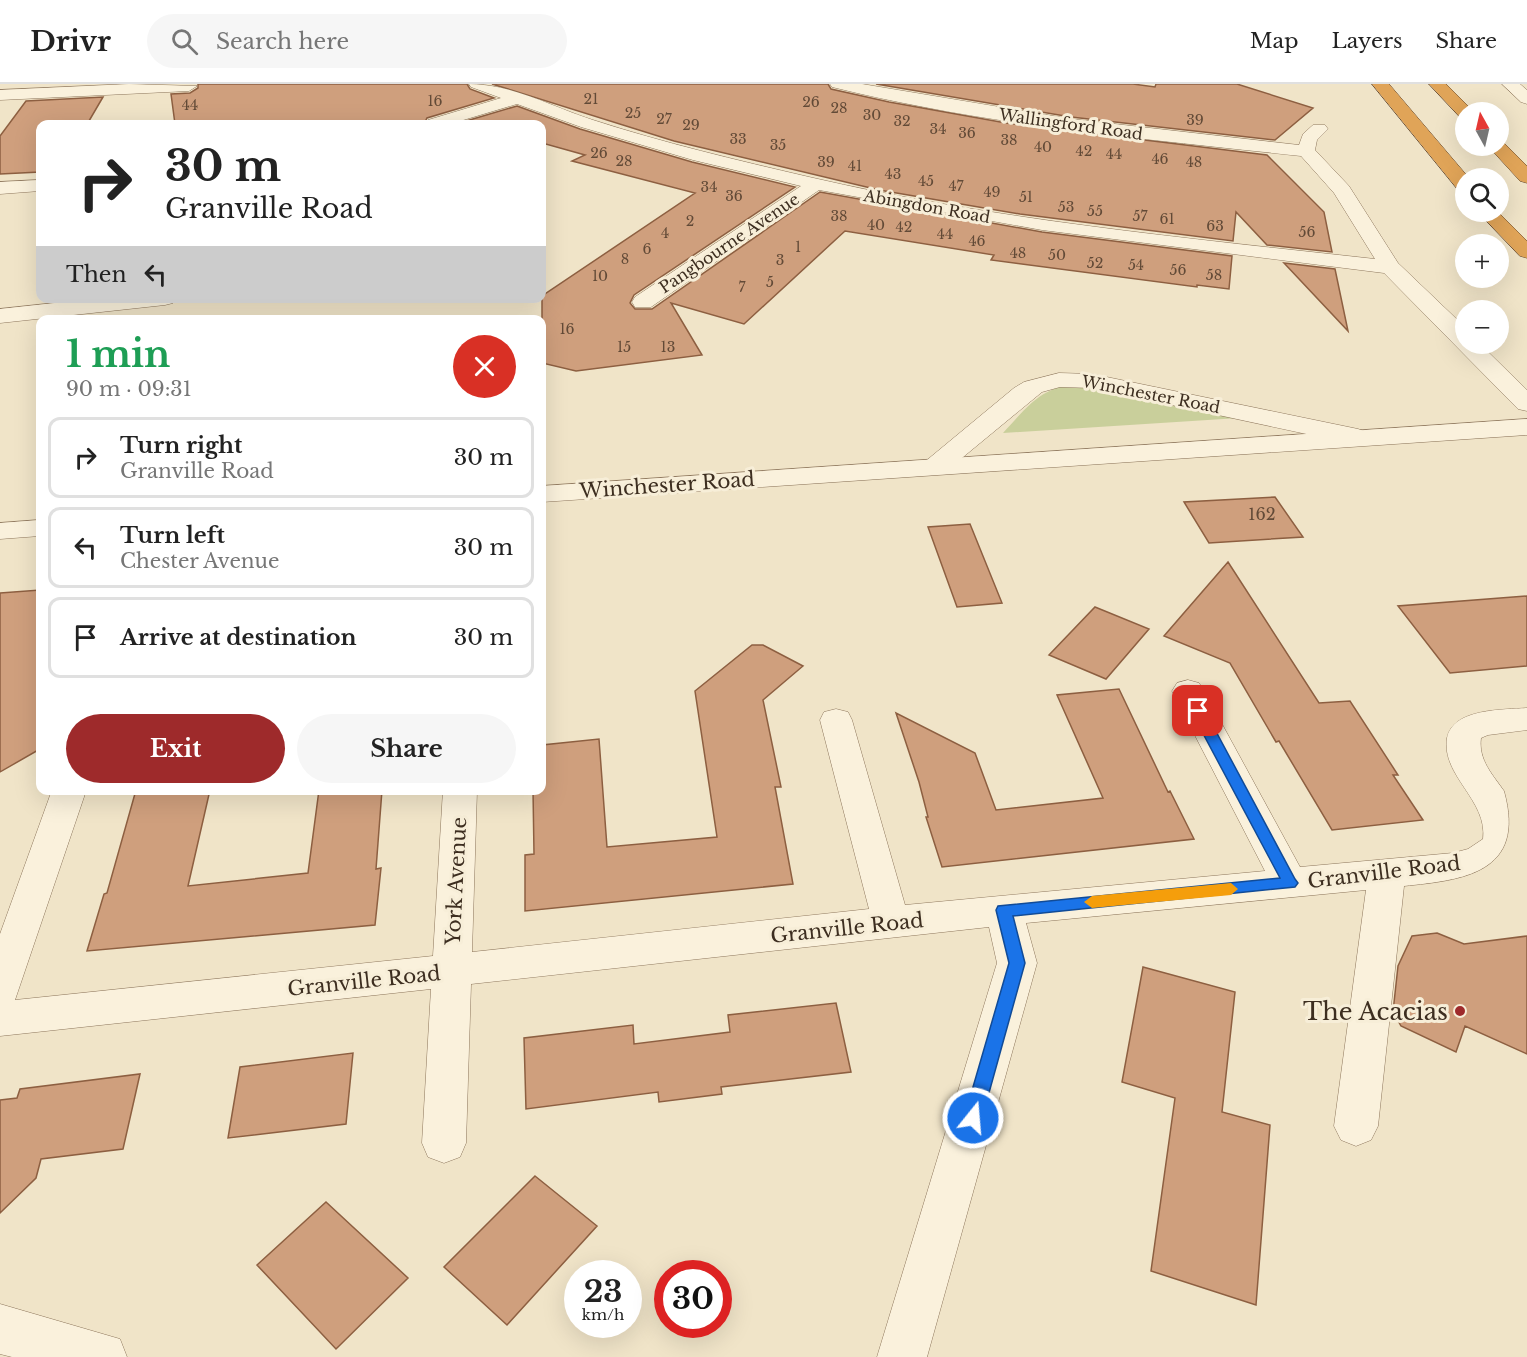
<!DOCTYPE html>
<html lang="en">
<head>
<meta charset="utf-8">
<style>
  :root { --surface:#fff; --page:#f6f6f6; --text:#222; --muted:#767676; --line:#e0e0e0; --accent:#9e2a2b }
  body { margin:0; font-family:"Libre Baskerville",serif; background:var(--page); color:var(--text); height:100vh; display:flex; flex-direction:column; font-size:22px; white-space:nowrap }
  * { box-sizing:border-box; margin:0 }
  p { font-size:20px; color:var(--muted) }
  .icon { flex:none; width:33px; height:33px; fill:none; stroke:currentColor; stroke-width:2; stroke-linecap:round; stroke-linejoin:round }
  .map { position:relative; flex:1; overflow:hidden }
  .panel { position:absolute; left:36px; top:231px; width:510px; height:480px; display:flex; flex-direction:column; background:var(--surface); border-radius:12px; box-shadow:0 6px 24px #0002 }
  .panel>* { flex:none }
  .top-card { position:absolute; left:36px; top:36px; width:510px; height:183px; border-radius:12px; box-shadow:0 6px 24px #0002; background:#fff; color:var(--text); overflow:hidden }
  .needle { width:39px; rotate:352deg }
  .tools { position:absolute; left:1455px; top:18px; display:grid; gap:12px }
  .tools a { display:grid; place-items:center; width:54px; height:54px; border-radius:50%; background:var(--surface); box-shadow:0 6px 24px #0002; font-size:30px }
  .speed { position:absolute; left:564px; top:1176px; display:flex; gap:12px; font-size:30px; font-weight:700; text-align:center }
  .speed>* { display:grid; place-content:center; width:78px; height:78px; border-radius:50%; background:var(--surface); box-shadow:0 6px 24px #0002; line-height:1 }
  .speed small { font-size:15px; font-weight:400 }
  .speed .limit { border:9px solid #d22; background:#fff; color:#111 }
  .pin { position:absolute; display:grid; place-items:center; width:51px; height:51px; color:#fff; margin:-26px; border-radius:12px; box-shadow:0 3px 9px #0006 }
  .me { position:absolute; width:66px; margin:-33px; rotate:17deg; stroke-linejoin:round; filter:drop-shadow(0 0 4px #0008) }
  .turn { display:flex; align-items:center; gap:21px; height:126px; padding:0 30px; font-size:27px }
  .turn .icon { width:78px; height:78px; stroke-width:2.5 }
  .turn b { display:block; font-size:42px; line-height:51px }
  .then { display:flex; align-items:center; height:57px; padding:0 30px; background:#0003; gap:12px; font-size:22px }
  .round { display:grid; place-items:center; flex:none; width:63px; height:63px; border-radius:32px; background:var(--page) }
  .summary { display:flex; align-items:center; justify-content:space-between; height:102px; padding:0 30px }
  h1 { font-size:36px; font-weight:700; line-height:45px; color:#1e9e55 }
  .action { display:flex; gap:12px; margin-top:auto; padding:12px 30px }
  .action a { flex:1; height:69px; border-radius:36px; background:var(--accent); color:#fff; font-size:24px; font-weight:700; line-height:69px; text-align:center }
  .action a+a { background:var(--page); color:var(--text) }
  ul { padding:0; list-style:none }
  li { display:flex; align-items:center; gap:18px; height:81px; margin:0 12px 9px; padding:0 18px; border:3px solid var(--line); border-radius:12px }
  li div { flex:1 }
  li b { display:block; font-size:22px }
  li em { font-style:normal }
  header { display:flex; align-items:center; gap:36px; box-sizing:border-box; height:84px; padding:0 30px; background:var(--surface); border-bottom:2px solid var(--line) }
  header strong { font-size:28px }
  nav { display:flex; gap:33px; margin-inline-start:auto; font-size:21px }
  .search { width:420px; height:54px; background:var(--page); display:flex; align-items:center; gap:15px; box-sizing:border-box; padding:0 21px; border-radius:33px; color:var(--muted); font-size:22px }
  .map>svg:first-child { display:block }
</style>
</head>
<body>
<header>
<strong>Drivr</strong>
<div class="search"><svg class="icon" aria-label="search" viewBox="0 0 24 24"><circle cx="10" cy="10" r="6"/><path d="M15 15l6 6"/></svg>Search here</div>
<nav><a>Map</a><a>Layers</a><a>Share</a></nav>
</header>
<div class="map">
<svg width="1527" height="1273" viewBox="0 0 1527 1273">
  <rect width="100%" height="100%" fill="#f0e4c8"/>
  <!-- green -->
  <path fill="#c9cf9b" d="M1066,301L1086,302L1239,334L1003,349C1024,327 1035,309 1066,301Z"/>
  <!-- building -->
  <path fill="#cf9f7d" stroke="#8d5f41" stroke-width="1.5" d="M198,0H467L470,5L494,14L427,34L424,40H175L171,10L190,9L198,4Z
    M492,0H828L831,5L889,18L1006,39L1267,71L1324,128L1332,168L1267,161L1236,128L1233,157L1020,130L879,106L674,57Z
    M876,0H1133L1155,3L1156,0H1237L1313,24L1275,56L1071,33Z
    M103,13L89,37L40,40V88L0,90V52L26,17Z
    M517,22L580,45L692,78L795,103L634,211L630,219L635,225H652L820,108L1042,148L1232,172L1229,205L1197,201V203L991,176L994,171L845,147L744,240L671,219L702,271L576,287L542,279V212L695,109L572,77L585,71L542,59V40H456Z
    M1284,179L1335,185L1348,247Z
    M1275,413L1303,453L1209,459L1184,418Z
    M970,440L1002,519L957,523L928,443Z
    M1228,478L1319,619L1350,617L1398,691H1393L1423,736L1332,746L1279,657L1276,658L1230,579L1164,552Z
    M40,506V665L0,688V509Z
    M1527,512V582L1450,589L1398,522Z
    M1095,523L1149,545L1106,595L1049,571Z
    M752,561H763L803,582L763,616L781,703H775L793,800L525,827V771L534,770L533,706H542V661L599,655L607,763L717,753L695,607Z
    M1119,605L1168,708L1170,707L1194,755L942,783L926,733H928L919,698L896,629L975,669L996,726L1103,714L1057,611Z
    M136,706H210L188,802L308,789L319,706H382L376,785L381,784L375,841L87,867L104,810L107,809Z
    M1437,849L1464,860L1527,852V970L1465,942L1456,968L1401,942L1393,928L1398,882L1412,852Z
    M1143,883L1235,908L1222,1028L1270,1041L1256,1221L1151,1187L1175,1014L1122,998Z
    M836,919L851,988L721,1003L722,1010L659,1018L658,1008L526,1025L524,954L633,941L634,960L730,948L728,931Z
    M353,969L346,1040L228,1054L240,983Z
    M140,990L123,1065L41,1075L36,1094L0,1129V1016L17,1014L20,1005Z
    M535,1092L597,1142L507,1241L444,1183Z
    M326,1118L408,1194L336,1265L257,1181Z"/>
  <g fill="none" stroke-linecap="round" stroke-linejoin="round">
    <defs>
      <path id="minor" d="M129,0L197,2L189,7L0,16V6Z
        M469,0C512,0 552,23 593,36C664,59 736,76 809,93C994,136 1186,154 1375,175L1334,109L1301,72C1145,55 985,41 832,3L830,0H862L1071,35L1299,61L1303,50L1313,41H1325L1328,45L1317,56L1315,66L1349,102L1398,179L1466,244V260H1480L1527,306V327L1518,325L1384,189L1042,146L819,106L651,223H635L632,218L635,213L801,102L693,76L581,43L517,20L450,40H426L428,36L501,14L471,3Z
        M1502,0H1520L1527,6V20L1521,18Z
        M40,96V107L0,110V98Z
        M100,214H176L173,219L165,221L0,239V225Z
        M1059,289L1092,290L1358,345L1367,348L1371,353L1367,358L1358,361L1092,304L1060,303L1042,308L945,388L936,390L927,388L923,382L927,376L1014,304L1024,298Z
        M1188,596L1199,599L1204,607L1300,783L1453,769L1468,765L1483,755C1488,716 1441,692 1447,654C1453,624 1503,626 1527,624V646L1488,651L1481,654C1478,676 1493,691 1504,707C1527,790 1462,796 1404,802L1378,1042L1371,1056L1356,1062L1341,1056L1334,1042L1366,806L1026,839L1037,879L927,1273H877L997,879L989,843L471,900L466,1059L460,1073L444,1079L428,1073L422,1059L431,905L0,952V850L52,706L86,707L15,916L433,872L443,706H477L472,868L869,825L820,636L824,628L836,625L848,628L852,636L905,821L1265,787L1172,607L1177,599Z
        M0,1220L120,1255L127,1273H12L0,1270Z"/>
      <path id="tertiary" d="M1527,335V351L542,418V402Z
        M40,436V452L0,455V439Z"/>
      <path id="motorway" d="M1372,0H1389L1469,94H1466V109L1459,107Z
        M1429,0H1446L1474,28H1466V34L1460,33Z
        M1498,57L1503,58L1527,82V99L1520,97L1488,62H1498Z
        M1478,128H1498L1527,157V174L1520,172Z"/>
    </defs>
    <!-- minor casing -->
    <use href="#minor" stroke="#8d765c" stroke-width="1"/>
    <!-- tertiary casing -->
    <use href="#tertiary" stroke="#8d765c" stroke-width="1"/>
    <!-- motorway casing -->
    <use href="#motorway" stroke="#5b4430" stroke-width="1"/>
    <!-- minor -->
    <use href="#minor" fill="#faf1dc" fill-rule="evenodd"/>
    <!-- tertiary -->
    <use href="#tertiary" fill="#faf1dc" fill-rule="evenodd"/>
    <!-- motorway -->
    <use href="#motorway" fill="#e0a458" fill-rule="evenodd"/>
  </g>
  <!-- route -->
  <path fill="#1a73e8" stroke="#114b97" stroke-width="1.5" d="M1198,622L1205,627L1295,795L1298,799L1295,803L1013,832L1025,879L982,1034L979,1040L973,1042L966,1040L964,1034L1009,879L996,826L998,822L1280,794L1191,627Z"/>
  <!-- slow -->
  <path fill="#f59e0b" d="M1231,799L1238,805L1231,811L1092,824L1084,818L1092,812Z"/>
  <!-- markers -->
  <circle fill="#9e2a2b" stroke="#f7eed8" stroke-width="2" cx="1460" cy="927" r="6"/>
  <g text-anchor="middle" dominant-baseline="central" stroke-width="6" stroke-linejoin="round" paint-order="stroke">
    <!-- far-number labels -->
    <g font-size="14" fill="#624a37">
      <text x="591" y="15">21</text>
      <text x="435" y="17">16</text>
      <text x="811" y="18">26</text>
      <text x="190" y="21">44</text>
      <text x="839" y="24">28</text>
      <text x="633" y="29">25</text>
      <text x="872" y="31">30</text>
      <text x="664" y="35">27</text>
      <text x="1195" y="36">39</text>
      <text x="902" y="37">32</text>
      <text x="691" y="41">29</text>
      <text x="938" y="45">34</text>
      <text x="967" y="49">36</text>
      <text x="738" y="55">33</text>
      <text x="1009" y="56">38</text>
      <text x="778" y="61">35</text>
      <text x="1043" y="63">40</text>
      <text x="1084" y="67">42</text>
      <text x="599" y="69">26</text>
      <text x="1114" y="70">44</text>
      <text x="1160" y="75">46</text>
      <text x="624" y="77">28</text>
      <text x="826" y="78">39</text>
      <text x="1194" y="78">48</text>
      <text x="855" y="82">41</text>
      <text x="893" y="90">43</text>
      <text x="926" y="97">45</text>
      <text x="956" y="102">47</text>
      <text x="709" y="103">34</text>
      <text x="992" y="108">49</text>
      <text x="734" y="112">36</text>
      <text x="1026" y="113">51</text>
      <text x="1066" y="123">53</text>
      <text x="1095" y="127">55</text>
      <text x="839" y="132">38</text>
      <text x="1140" y="132">57</text>
      <text x="1167" y="135">61</text>
      <text x="690" y="137">2</text>
      <text x="876" y="141">40</text>
      <text x="1215" y="142">63</text>
      <text x="904" y="143">42</text>
      <text x="1307" y="148">56</text>
      <text x="665" y="149">4</text>
      <text x="945" y="150">44</text>
      <text x="977" y="157">46</text>
      <text x="798" y="163">1</text>
      <text x="647" y="165">6</text>
      <text x="1018" y="169">48</text>
      <text x="1057" y="171">50</text>
      <text x="625" y="175">8</text>
      <text x="780" y="176">3</text>
      <text x="1095" y="179">52</text>
      <text x="1136" y="181">54</text>
      <text x="1178" y="186">56</text>
      <text x="1214" y="191">58</text>
      <text x="600" y="192">10</text>
      <text x="770" y="198">5</text>
      <text x="742" y="203">7</text>
      <text x="567" y="245">16</text>
      <text x="624" y="263">15</text>
      <text x="668" y="263">13</text>
    </g>
    <!-- far-street labels -->
    <g font-size="16" fill="#3d2e20" stroke="#f7eed8">
      <text transform="translate(1071 40) rotate(8)">Wallingford Road</text>
      <text transform="translate(927 122) rotate(10)">Abingdon Road</text>
      <text transform="translate(729 159) rotate(-34)">Pangbourne Avenue</text>
      <text transform="translate(1151 310) rotate(11)">Winchester Road</text>
    </g>
    <!-- number labels -->
    <g font-size="16" fill="#624a37">
      <text x="1262" y="430">162</text>
    </g>
    <!-- street labels -->
    <g font-size="20" fill="#3d2e20" stroke="#f7eed8">
      <text transform="translate(667 401) rotate(-4)">Winchester Road</text>
      <text transform="translate(1384 788) rotate(-7)">Granville Road</text>
      <text transform="translate(456 797) rotate(-87)">York Avenue</text>
      <text transform="translate(847 844) rotate(-6)">Granville Road</text>
      <text transform="translate(364 897) rotate(-6)">Granville Road</text>
    </g>
    <!-- near-poi labels -->
    <g font-size="24" fill="#3d2e20" stroke="#f7eed8" text-anchor="end">
      <text x="1448" y="927">The Acacias</text>
    </g>
  </g>
</svg>
<div class="tools">
<a><svg class="needle" viewBox="-14 -14 28 28"><path d="M0-13l5 13h-10z" fill="#e53935"/><path d="M0 13l5-13h-10z" fill="#767676"/></svg></a>
<a><svg class="icon" aria-label="search" viewBox="0 0 24 24"><circle cx="10" cy="10" r="6"/><path d="M15 15l6 6"/></svg></a>
<a>+</a>
<a>−</a>
</div>
<div class="speed"><div>23<small>km/h</small></div><div class="limit">30</div></div>
<div class="pin" style="left:1198px;top:627px;background:#d93025"><svg class="icon" aria-label="arrive" viewBox="0 0 24 24"><path d="M6 21V4h12l-3 4 3 4H6"/></svg></div>
<svg class="me" style="left:973px;top:1034px" viewBox="-20 -20 40 40"><circle r="17" fill="#1a73e8" stroke="#fff" stroke-width="3"/><path d="M0-11L8 9 0 5-8 9z" fill="#fff"/></svg>
<div class="top-card">
<div class="turn"><svg class="icon" aria-label="right" viewBox="0 0 24 24"><path d="M7 20v-9h11M14 6l5 5-5 5"/></svg><div><b>30 m</b>Granville Road</div></div>
<div class="then">Then<svg class="icon" aria-label="left" viewBox="0 0 24 24"><path d="M17 20v-9H6M10 6l-5 5 5 5"/></svg></div>
</div>
<section class="panel">
<div class="summary"><div><h1>1 min</h1><p>90 m · 09:31</p></div><a class="round" style="background:#d93025;color:#fff"><svg class="icon" aria-label="close" viewBox="0 0 24 24"><path d="M6 6l12 12M18 6L6 18"/></svg></a></div>
<ul>
<li><svg class="icon" aria-label="right" viewBox="0 0 24 24"><path d="M7 20v-9h11M14 6l5 5-5 5"/></svg><div><b>Turn right</b><p>Granville Road</p></div><em>30 m</em></li>
<li><svg class="icon" aria-label="left" viewBox="0 0 24 24"><path d="M17 20v-9H6M10 6l-5 5 5 5"/></svg><div><b>Turn left</b><p>Chester Avenue</p></div><em>30 m</em></li>
<li><svg class="icon" aria-label="arrive" viewBox="0 0 24 24"><path d="M6 21V4h12l-3 4 3 4H6"/></svg><div><b>Arrive at destination</b></div><em>30 m</em></li>
</ul>
<div class="action"><a>Exit</a><a>Share</a></div>
</section>
</div>
</body>
</html>
